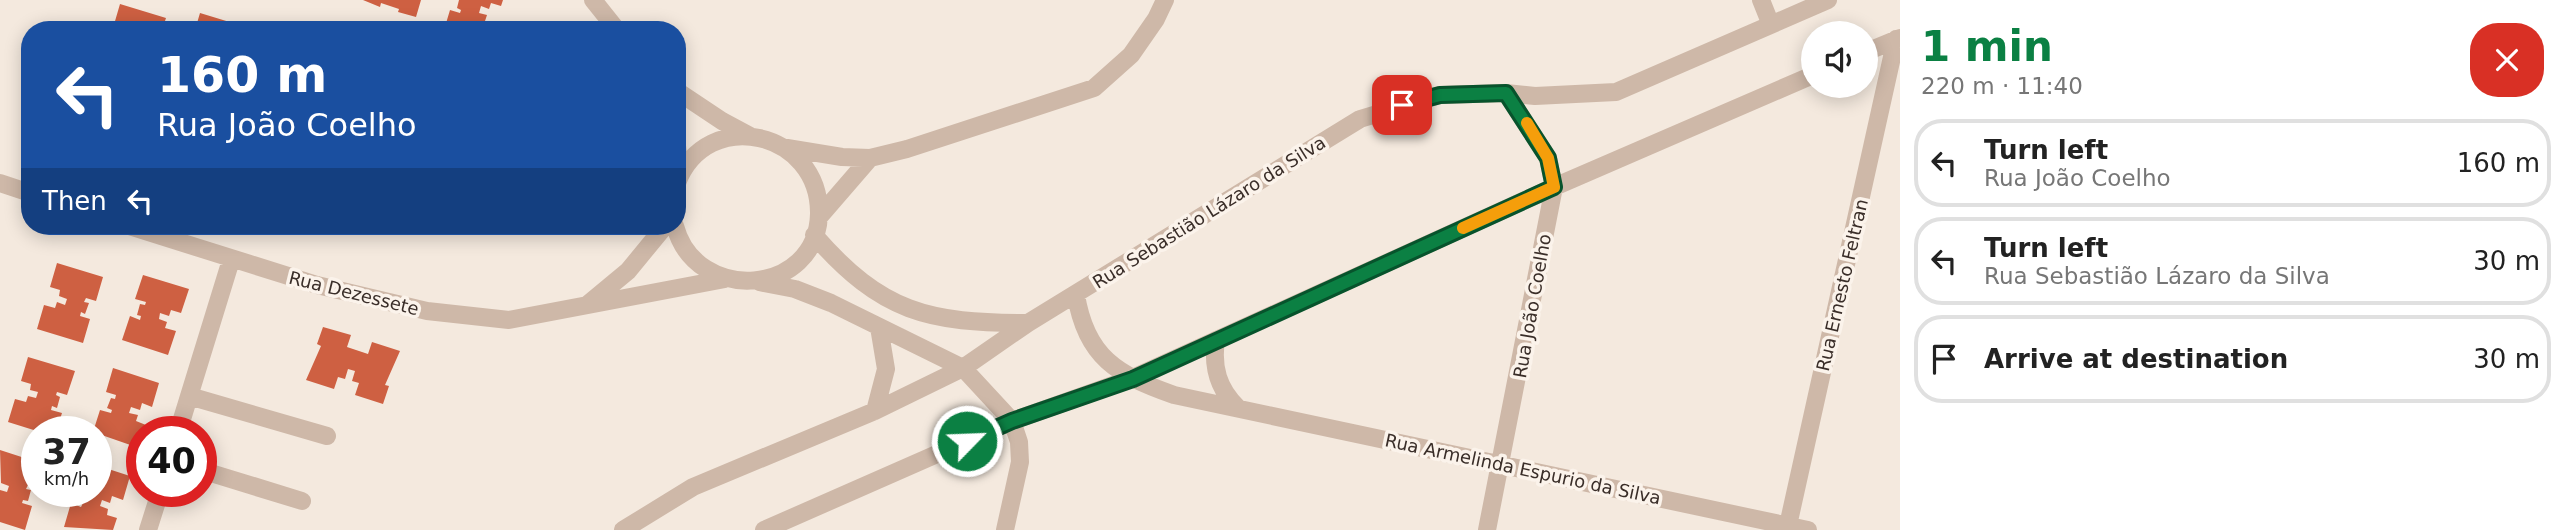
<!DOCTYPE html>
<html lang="en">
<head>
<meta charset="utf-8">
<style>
  :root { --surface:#fff; --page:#f2f2f2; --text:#222; --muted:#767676; --line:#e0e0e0; --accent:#0b8043 }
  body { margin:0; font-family:"DejaVu Sans",sans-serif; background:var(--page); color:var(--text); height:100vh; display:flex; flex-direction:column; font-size:26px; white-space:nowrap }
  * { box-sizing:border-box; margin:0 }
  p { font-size:23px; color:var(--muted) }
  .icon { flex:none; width:38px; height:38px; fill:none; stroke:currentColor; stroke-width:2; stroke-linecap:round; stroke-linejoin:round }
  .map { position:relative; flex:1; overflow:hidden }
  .details { display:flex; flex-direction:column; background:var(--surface); width:665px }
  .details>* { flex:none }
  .banner { position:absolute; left:21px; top:21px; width:665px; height:214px; border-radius:28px; box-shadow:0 4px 18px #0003; background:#1a4fa0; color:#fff; overflow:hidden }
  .fabs { position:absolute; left:1801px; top:21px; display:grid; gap:14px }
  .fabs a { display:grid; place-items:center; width:77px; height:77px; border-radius:50%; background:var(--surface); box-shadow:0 4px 18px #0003; font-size:35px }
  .speed { position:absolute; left:21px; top:416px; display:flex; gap:14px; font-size:35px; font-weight:700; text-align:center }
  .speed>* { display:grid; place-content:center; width:91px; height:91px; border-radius:50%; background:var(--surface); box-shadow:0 4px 18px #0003; line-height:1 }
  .speed small { font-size:18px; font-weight:400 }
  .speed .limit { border:10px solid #d22; background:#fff; color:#111 }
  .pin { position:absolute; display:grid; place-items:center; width:60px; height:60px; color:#fff; margin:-30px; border-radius:14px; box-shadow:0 4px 10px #0006 }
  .me { position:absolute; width:77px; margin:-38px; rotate:66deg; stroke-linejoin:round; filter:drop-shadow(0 0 5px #0008) }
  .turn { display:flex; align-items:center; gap:24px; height:147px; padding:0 21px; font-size:32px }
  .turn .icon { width:91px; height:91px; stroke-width:2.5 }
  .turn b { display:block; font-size:49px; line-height:60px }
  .then { display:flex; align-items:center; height:66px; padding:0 21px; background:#0003; gap:14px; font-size:26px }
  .round { display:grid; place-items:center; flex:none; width:74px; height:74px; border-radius:28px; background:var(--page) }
  .summary { display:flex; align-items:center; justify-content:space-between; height:119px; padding:0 21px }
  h1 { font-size:42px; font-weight:800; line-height:52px; color:var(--accent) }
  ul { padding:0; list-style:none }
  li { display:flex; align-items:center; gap:21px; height:88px; margin:0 14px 10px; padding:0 7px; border:4px solid var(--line); border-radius:28px }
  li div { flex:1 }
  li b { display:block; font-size:26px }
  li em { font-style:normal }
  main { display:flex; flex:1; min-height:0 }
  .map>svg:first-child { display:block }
</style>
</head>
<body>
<main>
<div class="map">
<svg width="1900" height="530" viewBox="0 0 1900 530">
  <rect width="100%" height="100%" fill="#f4e9de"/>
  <!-- building -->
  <path fill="#ce6042" d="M363,0H421L416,17L398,12L399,9L381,3L380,7Z
    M459,0H503L501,6L491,3L489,9L481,6L479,13L487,15L485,21L496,24L494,30H444L450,10L460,13L461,10L457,8Z
    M120,4L166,18L162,30L113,28Z
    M200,13L246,27L245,30H195Z
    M57,263L103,277L96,301L86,298L84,302L89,303L85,314L81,312L80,316L90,319L83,343L37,329L44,305L55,308L57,302L65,305L67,299L59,296L60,290L50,287Z
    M143,275L189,289L181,313L171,310L169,316L160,313L159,319L167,322L165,328L176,331L168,355L122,340L130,316L140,320L141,316L137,315L140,304L145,305L146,302L135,299Z
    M323,327L351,335L347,347L368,354L372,342L400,351L385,385L389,386L383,404L355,395L359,383L352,381L355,371L348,369L345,379L338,377L334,389L306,380L321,346L317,344Z
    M28,357L75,371L67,395L57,392L56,395L60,397L57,408L52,406L51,410L62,413L56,432H40L8,422L15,399L26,402L28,396L36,398L38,392L30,390L31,384L21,381Z
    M113,368L159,383L152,407L142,403L140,410L131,407L129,413L138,415L136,421L146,425L139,448L93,432L100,410L111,413L112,410L107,408L111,398L115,399L116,395L106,392Z
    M0,450L37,462V488L28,485L26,489L31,490L28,501L23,500L22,503L32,506L25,530L0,522V490L7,492L9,486L1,483Z
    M96,465L130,476L123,500L112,496L110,503L102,500L100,506L108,509L107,515L117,518L113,530L64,527L71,503L81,507L83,503L78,502L81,492H96Z"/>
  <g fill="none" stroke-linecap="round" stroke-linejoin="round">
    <!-- minor -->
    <path stroke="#ceb8a8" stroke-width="18" d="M593,0L617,30
      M1761,0L1771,25
      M1866,52L1900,38
      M677,91L722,121L750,136
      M677,146L680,175
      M787,148L842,157L870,158L907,149L1094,88L1131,55L1156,19L1165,0
      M0,183L30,193
      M819,217L870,158
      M129,226L317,285L427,311L509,320L725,279
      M675,226C696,305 817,296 819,214C820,131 707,105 677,183
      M814,235C882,313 928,323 1028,323
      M759,282L795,289L831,303L963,368L1012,421L1019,442L1020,462L1005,530
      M1076,295C1086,357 1117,375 1174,395L1808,530
      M587,305L628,271L665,226
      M1216,340C1212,367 1218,389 1238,408
      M189,396L327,436
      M875,411L886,369L879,327
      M178,432L231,260
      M201,470L302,501
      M148,530L160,492
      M623,530L693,487L875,411L963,368L1028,323L1360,119L1440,95L1506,93L1535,96L1616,92L1828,0
      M764,530L1012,421L1133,378L1554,187L1813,75
      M1487,530L1554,187L1548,158L1506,93
      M1787,530L1896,39"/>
  </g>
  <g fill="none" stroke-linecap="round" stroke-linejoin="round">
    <defs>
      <path id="route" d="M967,441L1012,421L1133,379L1554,187L1548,158L1506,93L1440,95L1402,105"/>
    </defs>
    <!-- route casing -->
    <use href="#route" stroke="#07532c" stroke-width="18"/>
    <!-- route -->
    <use href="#route" stroke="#0b8043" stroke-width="12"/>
    <!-- slow -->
    <path stroke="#f59e0b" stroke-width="12" d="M1463,228L1554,187L1548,158L1527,123"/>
  </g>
  <g text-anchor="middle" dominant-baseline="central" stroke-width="7" stroke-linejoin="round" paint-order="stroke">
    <!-- street labels -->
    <g font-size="18" fill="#3a2e29" stroke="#fbf3eb">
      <text transform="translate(1209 212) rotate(-32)">Rua Sebastião Lázaro da Silva</text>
      <text transform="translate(1842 285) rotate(-77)">Rua Ernesto Feltran</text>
      <text transform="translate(354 293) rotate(14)">Rua Dezessete</text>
      <text transform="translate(1532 306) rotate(-80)">Rua João Coelho</text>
      <text transform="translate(1523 469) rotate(12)">Rua Armelinda Espurio da Silva</text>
    </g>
  </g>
</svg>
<div class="fabs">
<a><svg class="icon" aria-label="sound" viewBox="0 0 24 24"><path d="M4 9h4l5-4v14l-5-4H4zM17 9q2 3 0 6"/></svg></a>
</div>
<div class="speed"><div>37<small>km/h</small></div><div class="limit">40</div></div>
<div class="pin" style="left:1402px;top:105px;background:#d93025"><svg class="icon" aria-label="arrive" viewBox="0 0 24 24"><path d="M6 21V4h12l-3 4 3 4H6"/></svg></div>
<svg class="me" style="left:967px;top:441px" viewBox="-20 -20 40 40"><circle r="17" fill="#0b8043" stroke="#fff" stroke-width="3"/><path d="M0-11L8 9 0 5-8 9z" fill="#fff"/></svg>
<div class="banner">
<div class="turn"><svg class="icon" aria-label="left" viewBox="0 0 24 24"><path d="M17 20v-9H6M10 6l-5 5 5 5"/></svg><div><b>160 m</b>Rua João Coelho</div></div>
<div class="then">Then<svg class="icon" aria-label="left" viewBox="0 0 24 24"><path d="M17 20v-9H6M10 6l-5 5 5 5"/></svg></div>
</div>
</div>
<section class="details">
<div class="summary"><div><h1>1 min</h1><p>220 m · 11:40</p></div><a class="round" style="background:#d93025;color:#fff"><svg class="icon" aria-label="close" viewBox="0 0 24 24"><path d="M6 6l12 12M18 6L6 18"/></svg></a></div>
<ul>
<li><svg class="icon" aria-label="left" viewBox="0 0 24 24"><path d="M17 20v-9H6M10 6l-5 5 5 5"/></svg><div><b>Turn left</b><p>Rua João Coelho</p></div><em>160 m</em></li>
<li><svg class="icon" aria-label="left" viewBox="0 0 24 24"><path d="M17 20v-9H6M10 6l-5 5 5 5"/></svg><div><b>Turn left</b><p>Rua Sebastião Lázaro da Silva</p></div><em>30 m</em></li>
<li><svg class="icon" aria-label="arrive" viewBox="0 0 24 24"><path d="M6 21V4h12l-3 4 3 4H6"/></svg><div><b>Arrive at destination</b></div><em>30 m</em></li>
</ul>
</section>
</main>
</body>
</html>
